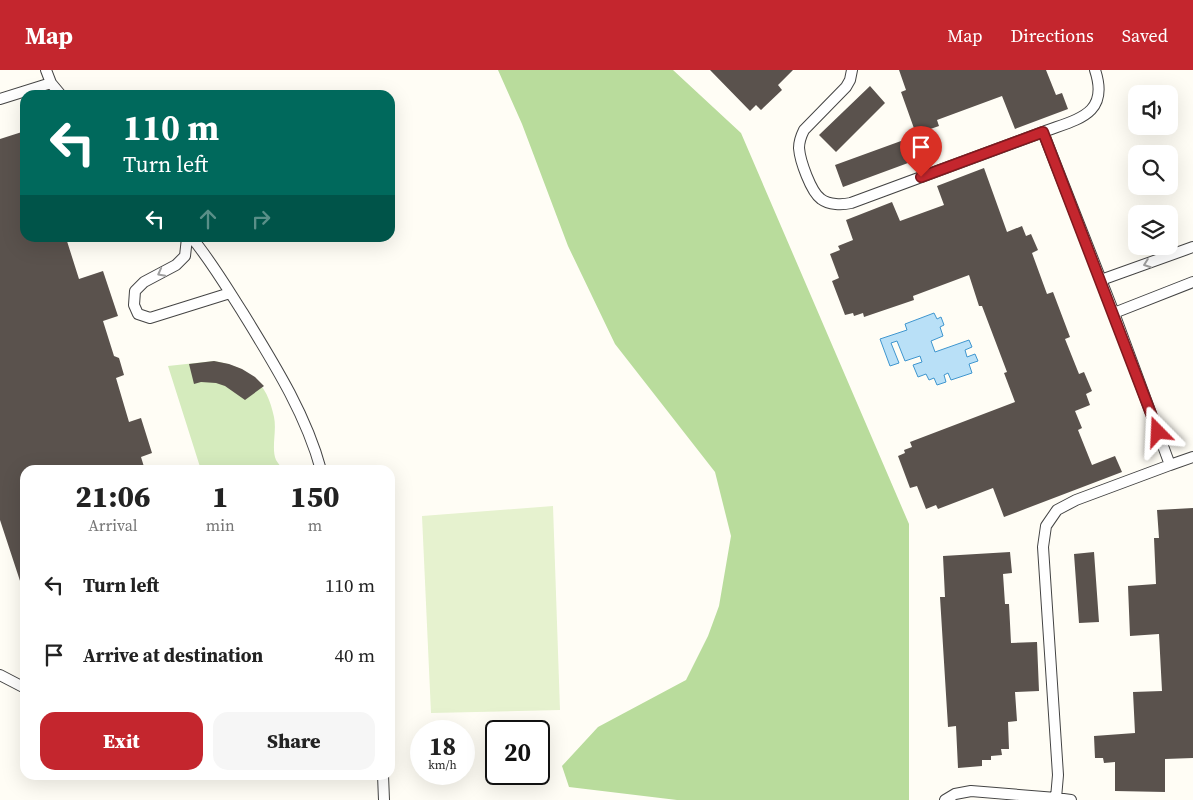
<!DOCTYPE html>
<html lang="en">
<head>
<meta charset="utf-8">
<style>
  :root { --surface:#fff; --page:#f6f6f6; --text:#222; --muted:#767676; --accent:#c4262e }
  body { margin:0; font-family:"Source Serif 4",serif; background:var(--page); color:var(--text); height:100vh; display:flex; flex-direction:column; font-size:19px; white-space:nowrap }
  * { box-sizing:border-box; margin:0 }
  p { font-size:16px; color:var(--muted) }
  .icon { flex:none; width:28px; height:28px; fill:none; stroke:currentColor; stroke-width:2; stroke-linecap:round; stroke-linejoin:round }
  .map { position:relative; flex:1; overflow:hidden }
  .drawer { position:absolute; left:20px; top:395px; width:375px; height:315px; display:flex; flex-direction:column; background:var(--surface); border-radius:15px; box-shadow:0 5px 20px #0002 }
  .drawer>* { flex:none }
  .guide { position:absolute; left:20px; top:20px; width:375px; height:152px; border-radius:15px; box-shadow:0 5px 20px #0002; background:#00695c; color:#fff; overflow:hidden }
  .buttons { position:absolute; left:1128px; top:15px; display:grid; gap:10px }
  .buttons a { display:grid; place-items:center; width:50px; height:50px; border-radius:10px; background:var(--surface); box-shadow:0 5px 20px #0002; font-size:25px }
  .speed { position:absolute; left:410px; top:650px; display:flex; gap:10px; font-size:25px; font-weight:700; text-align:center }
  .speed>* { display:grid; place-content:center; width:65px; height:65px; border-radius:50%; background:var(--surface); box-shadow:0 5px 20px #0002; line-height:1 }
  .speed small { font-size:12px; font-weight:400 }
  .speed .limit { border:2px solid #111; border-radius:8px; background:#fff; color:#111 }
  .pin { position:absolute; display:grid; place-items:center; width:42px; height:42px; color:#fff; margin:-51px -21px; border-radius:50% 50% 50% 0; rotate:-45deg; box-shadow:0 0 5px #0007 }
  .pin .icon { rotate:45deg }
  .me { position:absolute; width:55px; margin:-28px; rotate:339deg; stroke-linejoin:round; filter:drop-shadow(0 0 4px #0008) }
  .turn { display:flex; align-items:center; gap:18px; height:105px; padding:0 20px; font-size:22px }
  .turn .icon { width:65px; height:65px; stroke-width:2.5 }
  .turn b { display:block; font-size:35px; line-height:42px }
  .lanes { display:flex; align-items:center; height:48px; padding:0 20px; background:#0003; justify-content:center; gap:25px; direction:ltr }
  .lanes .off { opacity:.35 }
  .eta { display:flex; justify-content:space-evenly; align-items:center; height:85px; text-align:center }
  .eta b { font-size:30px; font-weight:800; line-height:35px }
  .button { display:flex; gap:10px; margin-top:auto; padding:10px 20px }
  .button a { flex:1; height:58px; border-radius:15px; background:var(--accent); color:#fff; font-size:20px; font-weight:800; line-height:58px; text-align:center }
  .button a+a { background:var(--page); color:var(--text) }
  ul { padding:0; list-style:none }
  li { display:flex; align-items:center; gap:15px; height:70px; padding:0 20px }
  li div { flex:1 }
  li b { display:block; font-size:19px }
  li em { font-style:normal }
  header { display:flex; align-items:center; gap:30px; box-sizing:border-box; height:70px; padding:0 25px; background:var(--accent); color:#fff }
  header strong { font-size:24px }
  nav { display:flex; gap:28px; margin-inline-start:auto; font-size:18px }
  .map>svg:first-child { display:block }
</style>
</head>
<body>
<header>
<strong>Map</strong>
<nav><a>Map</a><a>Directions</a><a>Saved</a></nav>
</header>
<div class="map">
<svg width="1193" height="730" viewBox="0 0 1193 730">
  <rect width="100%" height="100%" fill="#fffdf5"/>
  <!-- green -->
  <path fill="#d5ebbd" d="M214,291C249,297 267,312 274,347C277,361 271,378 276,390C278,393 281,397 283,400H201L168,296Z"/>
  <!-- forest -->
  <path fill="#b9dc9c" d="M498,0H673L741,63L909,454V730H677L569,717L562,696L598,657L686,610L708,566L719,536L731,466L715,402L615,274L568,176L522,54Z"/>
  <!-- pitch -->
  <path fill="#e6f2cf" d="M553,436L560,640L431,643L422,446Z"/>
  <!-- water -->
  <path fill="#b9e0f7" stroke="#3f96cf" d="M934,243L937,249L941,247L944,255L940,257L943,266L931,271L935,282L969,270L972,277L965,280L967,287L975,284L978,291L969,294L972,303L951,310L948,303L944,305L946,312L937,315L934,308L929,310L926,304L918,307L913,295L922,292L920,286L905,291L897,271L891,273L899,293L890,296L880,269L907,260L905,254Z"/>
  <!-- building -->
  <path fill="#5a524d" d="M710,0H793L778,15L782,20L761,40L756,35L750,41Z
    M899,0H1046L1056,25L1062,23L1068,39L1015,59L1002,26L937,50L939,56L916,64L901,22L906,20Z
    M870,16L885,33L836,82L819,65Z
    M25,61V168H66L79,209L103,201L118,246L103,251L114,286L119,288L124,305L116,308L129,352L141,348L152,383L141,387L145,400H25V516L22,517L0,450V69Z
    M901,71L908,93L843,117L835,95Z
    M984,98L1007,162L1022,156L1026,166L1031,164L1038,180L1032,183L1047,224L1053,222L1070,267L1065,269L1079,304L1084,302L1092,321L1086,324L1090,335L1075,341L1082,358L1078,360L1092,395L1115,386L1122,402L1004,447L993,418L938,439L936,435L926,439L917,416L910,418L898,386L905,383L904,380L912,377L910,372L1015,332L1004,303L1007,302L982,236H979L969,205L913,226L914,230L864,247L863,243L854,246L853,243L845,245L832,211L839,208L830,184L840,180L838,176L853,170L846,150L892,132L900,151L944,135L937,116Z
    M214,291L229,294L242,299L255,307L264,316L245,330L225,316L216,313L201,312L194,314L189,294Z
    M1193,438V688L1165,689V722L1115,721V692L1104,693L1103,688H1095L1094,666L1135,663L1133,622L1162,621L1159,564L1130,566L1128,516L1156,514L1154,468H1159L1157,440Z
    M1010,482L1012,503L1003,504L1005,534H1009L1011,573L1037,572L1039,621L1015,622L1017,651L1008,652L1009,679H1001L1002,685L991,686V690H982V696L958,698L956,656L948,657L940,527H945L943,486Z
    M1094,482L1099,552L1079,553L1074,484Z"/>
  <g fill="none" stroke-linecap="round" stroke-linejoin="round">
    <defs>
      <path id="lane" d="M46,0L51,13L61,25
        M852,0L850,10L846,17L804,60C801,66 799,71 799,78C800,91 811,122 821,129C829,135 842,135 851,133L1043,62
        M0,29L51,13
        M187,168L185,186L176,195L144,212L135,221L134,235L138,244L150,248L230,223
        M192,168C211,191 227,218 243,243C273,292 306,344 321,400
        M1101,210L1193,177
        M1114,243L1193,212
        M1170,395L1193,387
        M0,605L25,618
        M383,705L384,730
        M1056,728L1071,730
        M945,730L955,724L971,721L1056,728L1058,705L1043,477L1046,456L1057,440L1076,430L1170,395L1114,243L1043,62C1077,49 1110,45 1095,0"/>
    </defs>
    <!-- lane casing -->
    <use href="#lane" stroke="#444" stroke-width="12"/>
    <!-- lane -->
    <use href="#lane" stroke="#fff" stroke-width="10"/>
  </g>
  <!-- one-way arrows -->
  <defs><path id="oneway-chevron" d="M-2-3.5L2.5 0L-2 3.5" fill="none" stroke-width="1.6" stroke-linecap="round" stroke-linejoin="round" transform="scale(1.25)"/></defs>
  <g stroke="#a0a0a0">
    <use href="#oneway-chevron" transform="translate(1147 194) rotate(160)"/>
    <use href="#oneway-chevron" transform="translate(161 203) rotate(152)"/>
  </g>
  <g fill="none" stroke-linecap="round" stroke-linejoin="round">
    <defs>
      <path id="route" d="M921,107L1043,62L1158,362"/>
    </defs>
    <!-- route casing -->
    <use href="#route" stroke="#7f191e" stroke-width="12"/>
    <!-- route -->
    <use href="#route" stroke="#c4262e" stroke-width="9"/>
  </g>
</svg>
<div class="buttons">
<a><svg class="icon" aria-label="sound" viewBox="0 0 24 24"><path d="M4 9h4l5-4v14l-5-4H4zM17 9q2 3 0 6"/></svg></a>
<a><svg class="icon" aria-label="search" viewBox="0 0 24 24"><circle cx="10" cy="10" r="6"/><path d="M15 15l6 6"/></svg></a>
<a><svg class="icon" aria-label="layers" viewBox="0 0 24 24"><path d="M12 4l9 5-9 5-9-5zM3 14l9 5 9-5"/></svg></a>
</div>
<div class="speed"><div>18<small>km/h</small></div><div class="limit">20</div></div>
<div class="pin" style="left:921px;top:107px;background:#d93025"><svg class="icon" aria-label="arrive" viewBox="0 0 24 24"><path d="M6 21V4h12l-3 4 3 4H6"/></svg></div>
<svg class="me" style="left:1158px;top:362px" viewBox="-20 -20 40 40"><path d="M0-17L14 15 0 8-14 15z" fill="#c4262e" stroke="#fff" stroke-width="4"/></svg>
<div class="guide">
<div class="turn"><svg class="icon" aria-label="left" viewBox="0 0 24 24"><path d="M17 20v-9H6M10 6l-5 5 5 5"/></svg><div><b>110 m</b>Turn left</div></div>
<div class="lanes"><svg class="icon" aria-label="left" viewBox="0 0 24 24"><path d="M17 20v-9H6M10 6l-5 5 5 5"/></svg><svg class="icon off" aria-label="ahead" viewBox="0 0 24 24"><path d="M12 20V5M6 11l6-6 6 6"/></svg><svg class="icon off" aria-label="right" viewBox="0 0 24 24"><path d="M7 20v-9h11M14 6l5 5-5 5"/></svg></div>
</div>
<section class="drawer">
<div class="eta">
<div><b>21:06</b><p>Arrival</p></div>
<div><b>1</b><p>min</p></div>
<div><b>150</b><p>m</p></div>
</div>
<ul>
<li><svg class="icon" aria-label="left" viewBox="0 0 24 24"><path d="M17 20v-9H6M10 6l-5 5 5 5"/></svg><div><b>Turn left</b></div><em>110 m</em></li>
<li><svg class="icon" aria-label="arrive" viewBox="0 0 24 24"><path d="M6 21V4h12l-3 4 3 4H6"/></svg><div><b>Arrive at destination</b></div><em>40 m</em></li>
</ul>
<div class="button"><a>Exit</a><a>Share</a></div>
</section>
</div>
</body>
</html>
